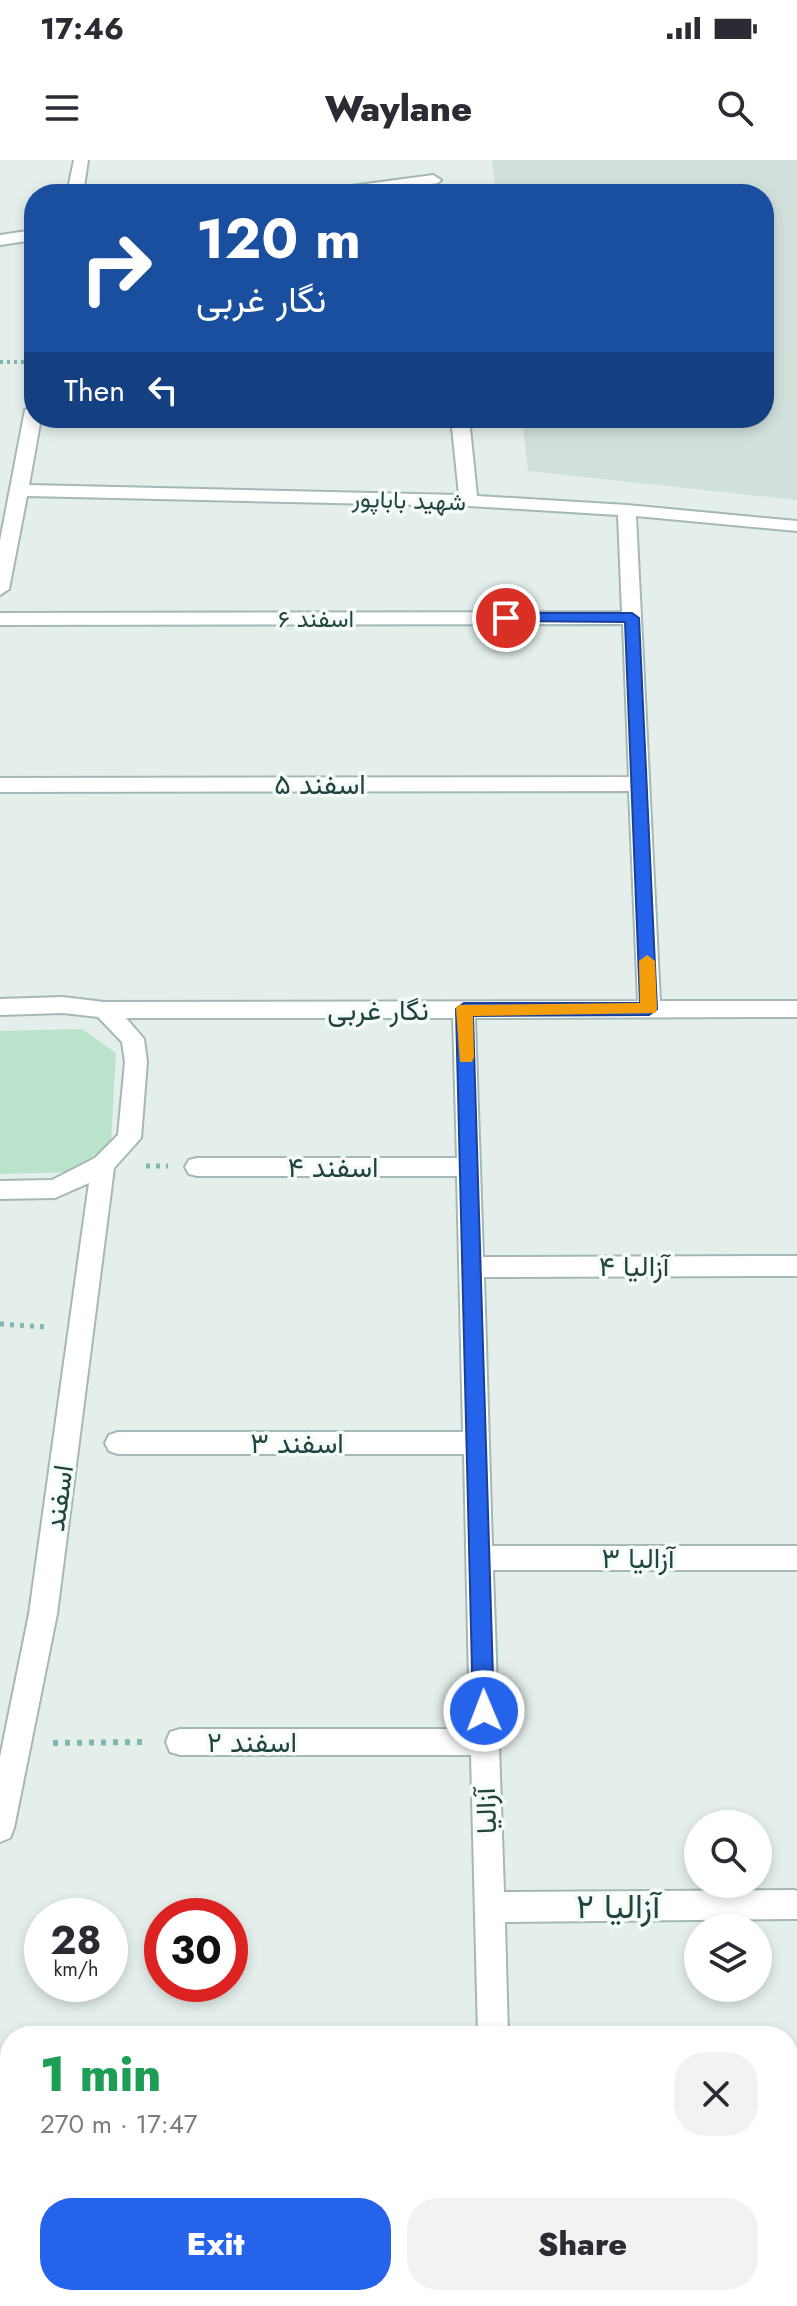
<!DOCTYPE html>
<html lang="en">
<head>
<meta charset="utf-8">
<style>
  :root { --surface:#fff; --page:#f2f2f3; --text:#2b2b33; --muted:#7c7c81; --accent:#2563eb }
  body { margin:0; font-family:Jost,Vazirmatn,sans-serif; background:var(--page); color:var(--text); height:100vh; display:flex; flex-direction:column; font-size:30px; white-space:nowrap }
  * { box-sizing:border-box; margin:0 }
  p { font-size:26px; color:var(--muted) }
  .icon { flex:none; width:44px; height:44px; fill:none; stroke:currentColor; stroke-width:2; stroke-linecap:round; stroke-linejoin:round }
  .map { position:relative; flex:1; overflow:hidden }
  .drawer { position:absolute; left:0px; top:1866px; width:798px; height:280px; display:flex; flex-direction:column; background:var(--surface); border-radius:32px 32px 0 0; box-shadow:0 4px 12px #0003 }
  .drawer>* { flex:none }
  .hud { position:absolute; left:24px; top:24px; width:750px; height:244px; border-radius:32px; box-shadow:0 4px 12px #0003; background:#1a4fa0; color:#fff; overflow:hidden }
  .controls { position:absolute; left:684px; top:1650px; display:grid; gap:16px }
  .controls a { display:grid; place-items:center; width:88px; height:88px; border-radius:50%; background:var(--surface); box-shadow:0 4px 12px #0003; font-size:40px }
  .speed { position:absolute; left:24px; top:1738px; display:flex; gap:16px; font-size:40px; font-weight:700; text-align:center }
  .speed>* { display:grid; place-content:center; width:104px; height:104px; border-radius:50%; background:var(--surface); box-shadow:0 4px 12px #0003; line-height:1 }
  .speed small { font-size:20px; font-weight:400 }
  .speed .limit { border:12px solid #d22; background:#fff; color:#111 }
  .pin { position:absolute; display:grid; place-items:center; width:68px; height:68px; color:#fff; margin:-34px; border:4px solid #fff; border-radius:50%; box-shadow:0 2px 8px #0007 }
  .me { position:absolute; width:88px; margin:-44px; rotate:359deg; stroke-linejoin:round; filter:drop-shadow(0 0 6px #0008) }
  .turn { display:flex; align-items:center; gap:28px; height:168px; padding:0 40px; font-size:36px }
  .turn .icon { width:104px; height:104px; stroke-width:2.5 }
  .turn b { display:block; font-size:56px; line-height:68px }
  .then { display:flex; align-items:center; height:76px; padding:0 40px; background:#0003; gap:16px; font-size:30px }
  .round { display:grid; place-items:center; flex:none; width:84px; height:84px; border-radius:32px; background:var(--page) }
  .overview { display:flex; align-items:center; justify-content:space-between; height:136px; padding:0 40px }
  h1 { font-size:48px; font-weight:800; line-height:60px; color:#1e9e55 }
  .action { display:flex; gap:16px; margin-top:auto; padding:16px 40px }
  .action a { flex:1; height:92px; border-radius:32px; background:var(--accent); color:#fff; font-size:32px; font-weight:800; line-height:92px; text-align:center }
  .action a+a { background:var(--page); color:var(--text) }
  .status { display:flex; justify-content:space-between; align-items:center; height:56px; padding:0 40px; background:var(--surface); direction:ltr }
  .status svg { height:22px; fill:currentColor }
  header { display:flex; justify-content:space-between; align-items:center; height:104px; padding:0 40px; background:var(--surface); font-size:36px; font-weight:800 }
  .map>svg:first-child { display:block }
</style>
</head>
<body>
<div class="status"><b>17:46</b><svg viewBox="0 0 49 12"><path d="M0 12V9h3v3zM5 12V6h3v6zM10 12V3h3v9zM15 12V0h3v12zM26 1h20v11H26zM47 4h2v5h-2z"/></svg></div>
<header><svg class="icon" aria-label="menu" viewBox="0 0 24 24"><path d="M4 6h16M4 12h16M4 18h16"/></svg>Waylane<svg class="icon" aria-label="search" viewBox="0 0 24 24"><circle cx="10" cy="10" r="6"/><path d="M15 15l6 6"/></svg></header>
<div class="map">
<svg width="797" height="2146" viewBox="0 0 797 2146">
  <rect width="100%" height="100%" fill="#e4efec"/>
  <!-- built -->
  <path fill="#d2e0dc" d="M492,0H797V340L528,311L522,258H764V34H496Z"/>
  <!-- green -->
  <path fill="#bae3cc" d="M82,869L116,893L111,982L74,1012L0,1014V871Z"/>
  <g fill="none" stroke-linecap="round" stroke-linejoin="round">
    <defs>
      <path id="minor" d="M74,0H88L83,34H67Z
        M433,15L441,20L438,23L363,34H321L329,29Z
        M34,70V80L0,85V75Z
        M34,245V258H41L29,325L459,335L451,258H469L477,336L627,345L797,361V371L636,356L660,841H797V857L475,858L483,1097L797,1096V1116L484,1117L492,1386H797V1410H493L504,1732L794,1730L797,1731V1759L505,1762L508,1876H478L471,1595H180L170,1592L166,1582L170,1572L180,1569H470L464,1294H118L109,1291L105,1283L109,1275L118,1272H463L457,1016H197L189,1014L185,1007L189,1000L197,998H457L453,858H126L144,879L147,902L141,978L114,1008L57,1454L14,1668L10,1678L0,1682V1597L29,1454L89,1023L55,1038L0,1039V1021L52,1020L95,998L118,975L125,902L122,882L98,857L63,853L0,855V839L63,837L104,842L638,841L629,631L0,632V618L629,617L623,464L0,465V453L622,452L618,355L469,346L27,336L9,429L0,435V381L25,250Z
        M0,1998H10V2030H0Z
        M483,2136H515L517,2146H483Z"/>
    </defs>
    <!-- minor casing -->
    <use href="#minor" stroke="#a5b8b5" stroke-width="4"/>
    <!-- path-far2 -->
    <path stroke="#80b7af" stroke-width="4" stroke-dasharray="3 4" stroke-linecap="butt" d="M0,202H34"/>
    <!-- path-far1 -->
    <path stroke="#80b7af" stroke-width="5" stroke-dasharray="4 6" stroke-linecap="butt" d="M146,1006H168
      M0,1164L47,1167"/>
    <!-- path -->
    <path stroke="#80b7af" stroke-width="6" stroke-dasharray="5 7" stroke-linecap="butt" d="M53,1583L147,1582"/>
    <!-- minor -->
    <use href="#minor" fill="#fff" fill-rule="evenodd"/>
  </g>
  <!-- route -->
  <path fill="#2563eb" stroke="#184099" stroke-width="2" d="M506,453H632L639,458L657,849L649,855L473,856L494,1551L491,1558L484,1561L476,1558L473,1551L456,849L464,843H640L625,462L501,461L498,458Z"/>
  <!-- slow -->
  <path fill="#f59e0b" d="M647,795L655,801L657,849L655,853L473,856L474,897L472,902H460L456,849L458,845L640,843L639,801Z"/>
  <g text-anchor="middle" dominant-baseline="central" stroke-width="7" stroke-linejoin="round" paint-order="stroke">
    <!-- far-street labels -->
    <g font-size="24" fill="#204440" stroke="#f5fbf9">
      <text transform="translate(409 340) rotate(2)">شهید باباپور</text>
      <text x="316" y="458">اسفند ۶</text>
    </g>
    <!-- street labels -->
    <g font-size="28" fill="#204440" stroke="#f5fbf9">
      <text x="320" y="624">اسفند ۵</text>
      <text x="378" y="850">نگار غربی</text>
      <text x="333" y="1007">اسفند ۴</text>
      <text x="634" y="1106">آزالیا ۴</text>
      <text x="297" y="1283">اسفند ۳</text>
      <text transform="translate(59 1338) rotate(-82)">اسفند</text>
      <text x="638" y="1398">آزالیا ۳</text>
      <text x="252" y="1582">اسفند ۲</text>
      <text transform="translate(486 1651) rotate(-92)">آزالیا</text>
    </g>
    <!-- near-street labels -->
    <g font-size="34" fill="#204440" stroke="#f5fbf9">
      <text x="618" y="1746">آزالیا ۲</text>
    </g>
  </g>
</svg>
<div class="controls">
<a><svg class="icon" aria-label="search" viewBox="0 0 24 24"><circle cx="10" cy="10" r="6"/><path d="M15 15l6 6"/></svg></a>
<a><svg class="icon" aria-label="layers" viewBox="0 0 24 24"><path d="M12 4l9 5-9 5-9-5zM3 14l9 5 9-5"/></svg></a>
</div>
<div class="speed"><div>28<small>km/h</small></div><div class="limit">30</div></div>
<div class="pin" style="left:506px;top:458px;background:#d93025"><svg class="icon" aria-label="arrive" viewBox="0 0 24 24"><path d="M6 21V4h12l-3 4 3 4H6"/></svg></div>
<svg class="me" style="left:484px;top:1551px" viewBox="-20 -20 40 40"><circle r="17" fill="#2563eb" stroke="#fff" stroke-width="3"/><path d="M0-11L8 9 0 5-8 9z" fill="#fff"/></svg>
<div class="hud">
<div class="turn"><svg class="icon" aria-label="right" viewBox="0 0 24 24"><path d="M7 20v-9h11M14 6l5 5-5 5"/></svg><div><b>120 m</b>نگار غربی</div></div>
<div class="then">Then<svg class="icon" aria-label="left" viewBox="0 0 24 24"><path d="M17 20v-9H6M10 6l-5 5 5 5"/></svg></div>
</div>
<section class="drawer">
<div class="overview"><div><h1>1 min</h1><p>270 m · 17:47</p></div><a class="round"><svg class="icon" aria-label="close" viewBox="0 0 24 24"><path d="M6 6l12 12M18 6L6 18"/></svg></a></div>
<div class="action"><a>Exit</a><a>Share</a></div>
</section>
</div>
</body>
</html>
